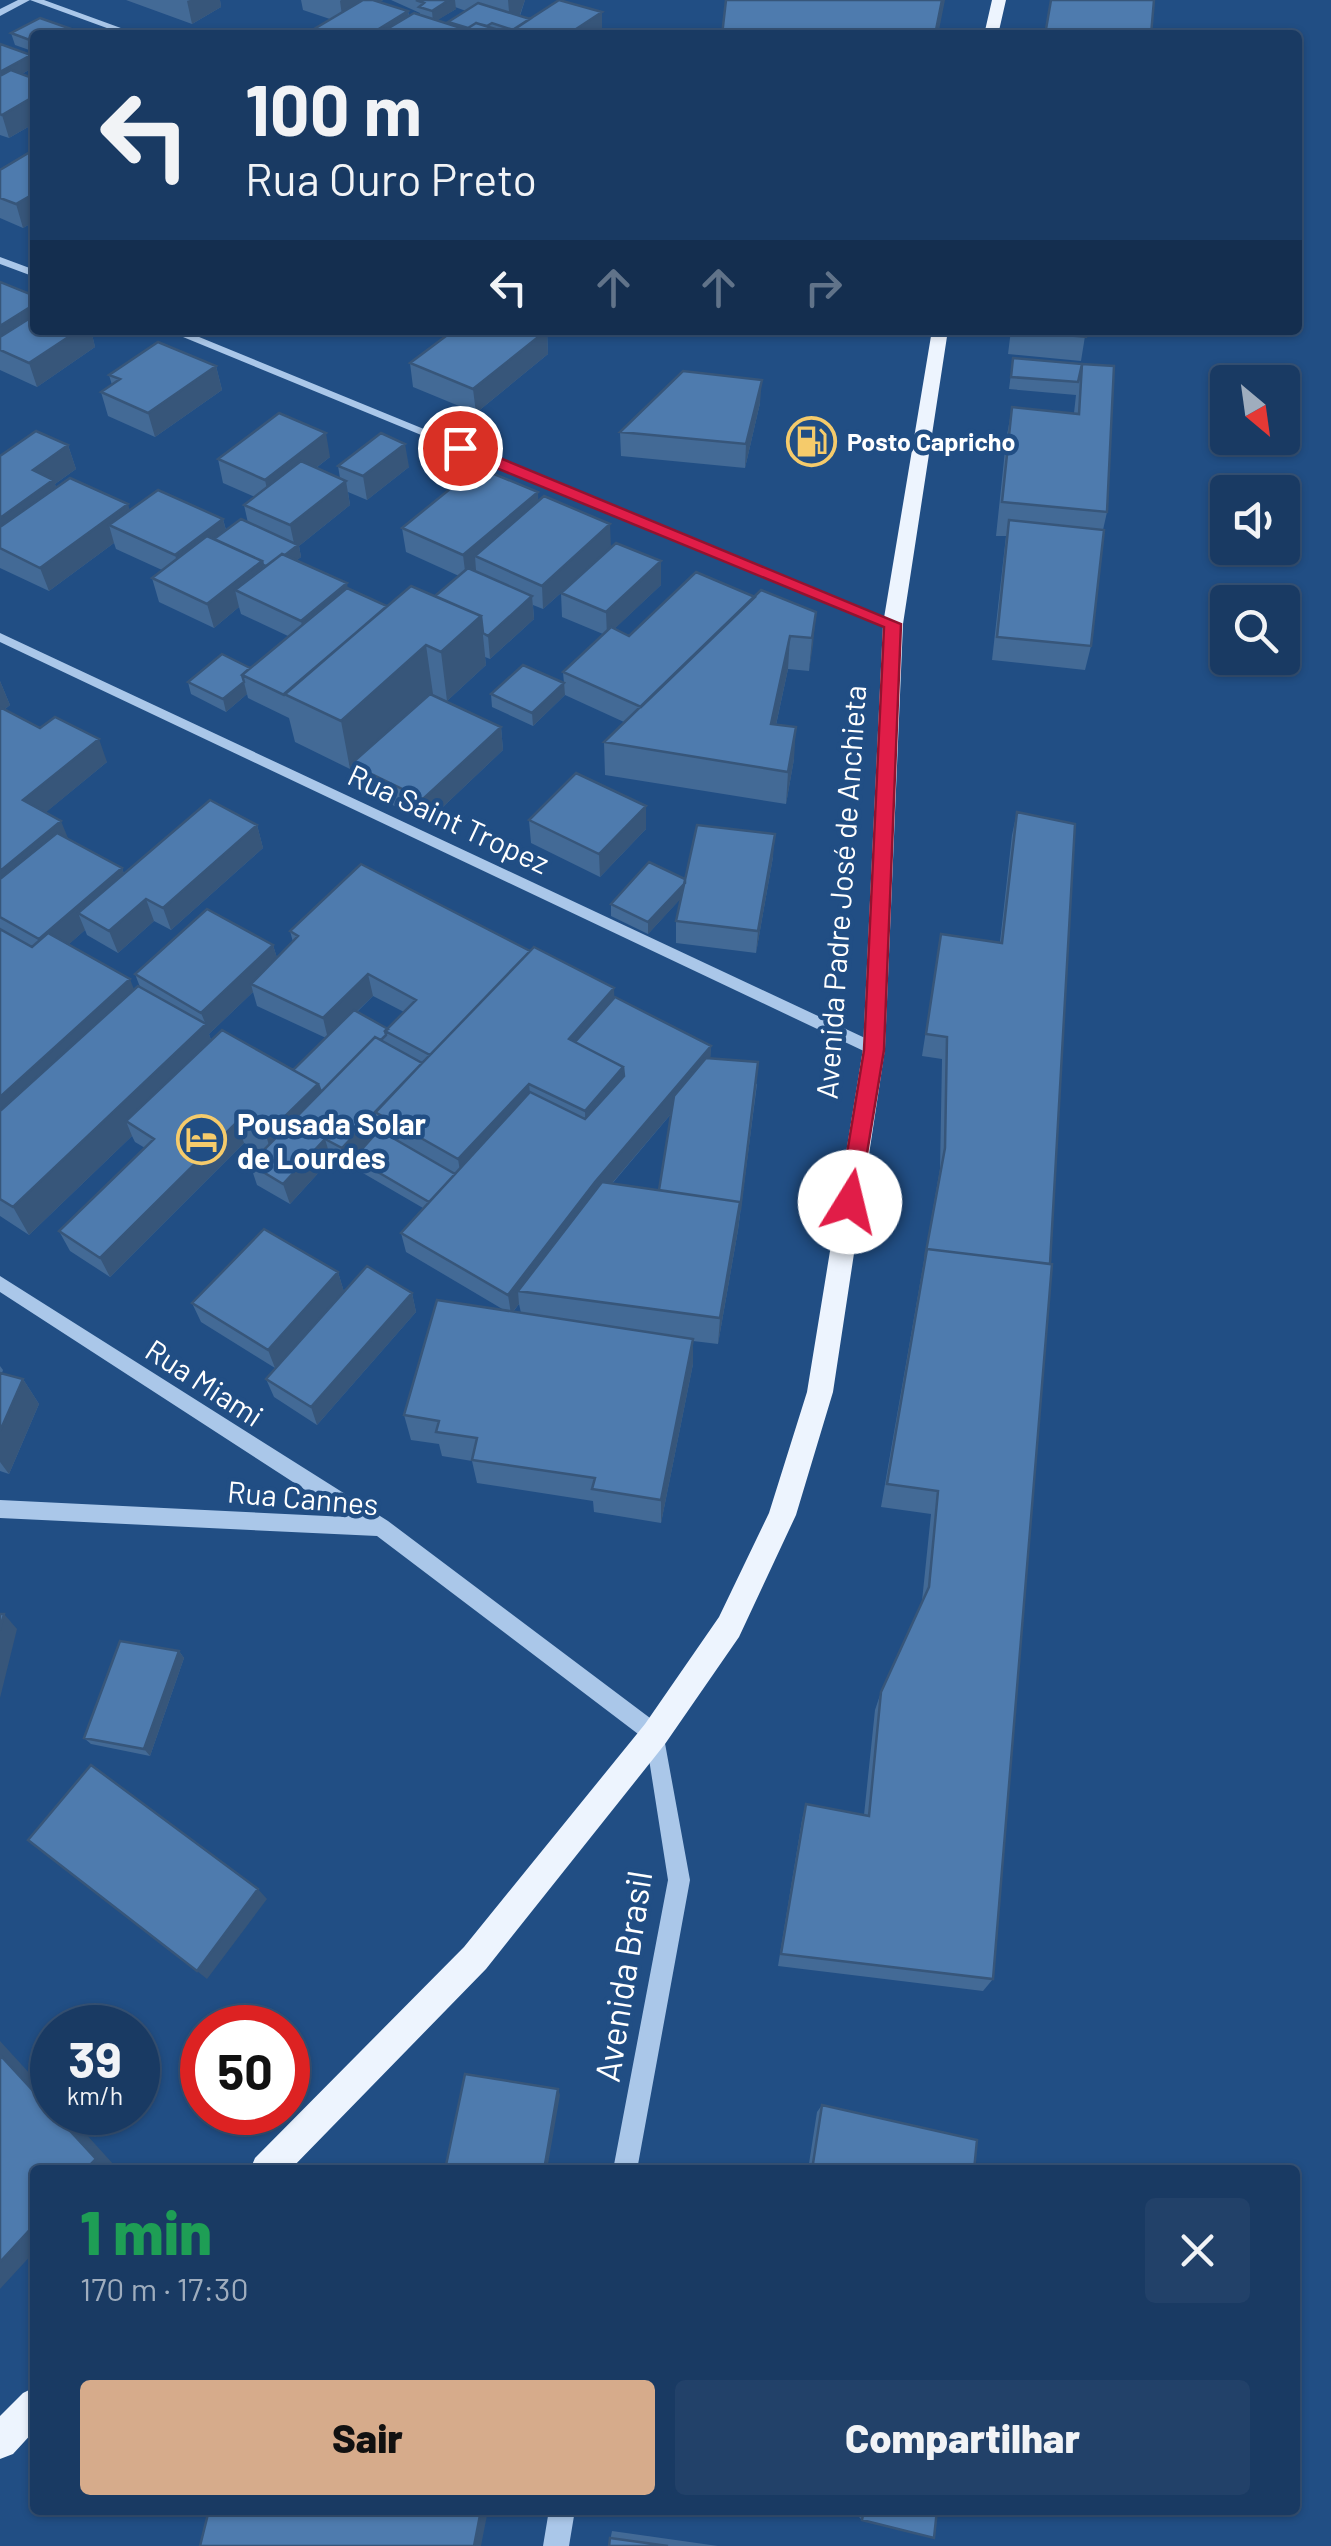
<!DOCTYPE html>
<html lang="pt">
<head>
<meta charset="utf-8">
<style>
  :root { --surface:#193a63; --page:#224169; --text:#f1f3f6; --muted:#9fadbe; --line:#375478; --accent:#d6ab8b }
  body { margin:0; font-family:Barlow,sans-serif; background:var(--page); color:var(--text); height:100vh; display:flex; flex-direction:column; font-size:38px; white-space:nowrap }
  * { box-sizing:border-box; margin:0 }
  p { font-size:32px; color:var(--muted) }
  .icon { flex:none; width:55px; height:55px; fill:none; stroke:currentColor; stroke-width:2; stroke-linecap:round; stroke-linejoin:round }
  .map { position:relative; flex:1; overflow:hidden }
  .details { position:absolute; left:30px; top:2165px; width:1270px; height:350px; display:flex; flex-direction:column; background:var(--surface); border-radius:10px; box-shadow:0 2px 8px #0004,0 0 0 2px var(--line) }
  .details>* { flex:none }
  .banner { position:absolute; left:30px; top:30px; width:1272px; height:305px; border-radius:10px; box-shadow:0 2px 8px #0004,0 0 0 2px var(--line); background:#193a63; color:var(--text); overflow:hidden }
  .needle { width:65px; rotate:151deg }
  .fabs { position:absolute; left:1210px; top:365px; display:grid; gap:20px }
  .fabs a { display:grid; place-items:center; width:90px; height:90px; border-radius:10px; background:var(--surface); box-shadow:0 2px 8px #0004,0 0 0 2px var(--line); font-size:50px }
  .speed { position:absolute; left:30px; top:2005px; display:flex; gap:20px; font-size:50px; font-weight:700; text-align:center }
  .speed>* { display:grid; place-content:center; width:130px; height:130px; border-radius:50%; background:var(--surface); box-shadow:0 2px 8px #0004,0 0 0 2px var(--line); line-height:1 }
  .speed small { font-size:25px; font-weight:400 }
  .speed .limit { border:15px solid #d22; background:#fff; color:#111 }
  .pin { position:absolute; display:grid; place-items:center; width:85px; height:85px; color:#fff; margin:-42px; border:5px solid #fff; border-radius:50%; box-shadow:0 2px 10px #0007 }
  .me { position:absolute; width:110px; margin:-55px; rotate:9deg; stroke-linejoin:round; filter:drop-shadow(0 0 8px #0008) }
  .turn { display:flex; align-items:center; gap:35px; height:210px; padding:0 50px; font-size:45px }
  .turn .icon { width:130px; height:130px; stroke-width:2.5 }
  .turn b { display:block; font-size:70px; line-height:85px }
  .lanes { display:flex; align-items:center; height:95px; padding:0 50px; background:#0003; justify-content:center; gap:50px; direction:ltr }
  .lanes .off { opacity:.35 }
  .round { display:grid; place-items:center; flex:none; width:105px; height:105px; border-radius:10px; background:var(--page) }
  .head { display:flex; align-items:center; justify-content:space-between; height:170px; padding:0 50px }
  h1 { font-size:60px; font-weight:800; line-height:75px; color:#1e9e55 }
  .primary-button { display:flex; gap:20px; margin-top:auto; padding:20px 50px }
  .primary-button a { flex:1; height:115px; border-radius:10px; background:var(--accent); color:#111; font-size:40px; font-weight:800; line-height:115px; text-align:center }
  .primary-button a+a { background:var(--page); color:var(--text) }
  .map>svg:first-child { display:block }
</style>
</head>
<body>
<div class="map">
<svg width="1331" height="2546" viewBox="0 0 1331 2546">
  <rect width="100%" height="100%" fill="#214e84"/>
  <g fill="none" stroke-linecap="round" stroke-linejoin="round">
    <!-- minor -->
    <path fill="#aac7e9" fill-rule="evenodd" d="M18,0H30L0,16V9Z
      M30,0H44L140,35H126Z
      M0,257L35,270V277L0,264Z
      M166,330H182L900,624L893,628L888,627Z
      M0,633L880,1045L882,1049L874,1055L868,1053L0,642Z
      M0,1276L388,1521L662,1727L690,1880L637,2170H613L668,1880L646,1740L377,1536L0,1518V1500L347,1517L0,1292Z
      M549,2510H575L569,2546H543Z"/>
    <!-- major -->
    <path fill="#edf4fe" fill-rule="evenodd" d="M992,0H1006L998,35H984Z
      M932,330H948L903,624L885,1049L833,1392L796,1515L739,1637L665,1744L486,1969L290,2170H250L255,2158L464,1947L645,1724L719,1617L769,1513L807,1392L863,1049L883,624Z
      M35,2387V2430L13,2454L0,2459V2416L23,2393Z"/>
  </g>
  <!-- wall -->
  <path fill="#436a96" fill-rule="evenodd" d="M126,0H220L221,7L192,24Z
    M301,0H383L380,2L408,11L409,16L420,15V13L391,0H525L520,16L602,35H304L330,19L303,10ZM455,7L466,11L448,22V24L437,20L456,9Z
    M77,31L78,35H35V52L15,45L11,33Z
    M0,44L31,55L34,67L22,74L35,79V123L9,138L0,135Z
    M35,149V221L23,228L0,218V170Z
    M0,282L35,330H91L95,347L37,387L0,370Z
    M454,330H575L567,337L547,330L548,354L476,413L413,387L410,363Z
    M1011,330H1086L1081,361L1008,354Z
    M1013,358L1114,366L1107,512L1103,530L1091,646L1085,670L992,660L1006,536H996L1006,441L1012,407L1074,413L1076,395L1009,389Z
    M216,366L222,390L155,437L108,416L101,392L112,385L109,375Z
    M760,403L745,468L621,456L620,432Z
    M68,445L76,469L55,484L56,488L129,510L223,519L226,530L248,523L244,505L255,497L223,483L218,459L330,457L316,468L340,478L338,466L409,467L367,500L348,492L350,505L299,546L301,557L297,560L348,588L387,606L435,596L459,576L406,552L402,528L538,501L611,548L661,585L614,629L629,636L755,597L816,612L809,671L788,669L776,725L794,759L786,804L605,775L604,742L624,722L565,695L563,672L603,634L562,617L561,593L543,609L533,605L534,619L490,659L485,657L486,665L447,701L433,695L501,727L503,750L427,822L356,787L352,768L350,769L295,742L289,718L248,698L247,694L226,712L191,694L188,682L250,668L288,636L241,614L239,607L214,628L159,602L152,578L162,570L116,549L114,543L49,591L0,568V456Z
    M0,681L10,705L4,710L107,762L46,812L69,839L122,868L124,874L257,825L263,848L171,930L154,921L118,953L87,935L85,930L69,944L134,990L140,987L135,974L273,945L277,958L293,942L290,931L615,997L711,1046L710,1058L757,1084L738,1230L718,1344L693,1341V1364L661,1523L594,1512L593,1501L477,1483L472,1461L442,1456L439,1444L411,1440L404,1415L504,1310L406,1252L401,1233L423,1208L356,1169L354,1161L347,1168L331,1159L290,1204L257,1185L250,1164L263,1151L244,1143L110,1277L70,1251L59,1231L145,1148L135,1142L132,1136L29,1235L0,1216ZM253,992L257,1006L326,1038L293,1070L211,1040L209,1034ZM373,996L404,1012L388,1029L357,1012ZM671,1114L659,1190L612,1184ZM519,1304L521,1313L513,1312Z
    M564,683L565,695L533,726L492,707L491,694Z
    M646,806V829L600,877L531,843L529,820Z
    M1017,812L993,1979L983,1991L778,1966L802,1820L806,1804L864,1815L875,1710L881,1692L922,1601L931,1514L881,1507L940,1169L942,1059L922,1056L941,934L1000,942L1012,835Z
    M773,857L756,953L676,943V921L681,898L648,934L611,916V904L685,879Z
    M338,1272L344,1292L275,1368L201,1322L192,1303Z
    M412,1293L416,1312L317,1425L274,1397L266,1379Z
    M0,1366L3,1370L2,1373L23,1379L39,1404L9,1474L0,1471Z
    M179,1651L184,1658L150,1756L91,1744L84,1738Z
    M822,2105L974,2170H808L817,2112Z
    M858,2510H937L862,2520L857,2515Z
    M612,2531L718,2546H609Z"/>
  <!-- shaded-wall -->
  <path fill="#37567a" d="M190,0H220L221,7L192,24L187,1Z
    M341,0H383L343,23L340,1Z
    M449,0H455L456,9L433,23L432,11Z
    M508,0H525L518,20L510,24Z
    M942,0H945L938,35H935Z
    M408,11L411,34L409,35H369Z
    M602,12V35H567Z
    M31,55L34,67L1,86L0,72Z
    M28,100L35,123L9,138L2,115Z
    M35,193V221L23,228L16,204Z
    M35,304V330L0,350V326Z
    M79,330H91L95,347L37,387L29,363Z
    M547,330L548,354L476,413L473,389Z
    M216,366L222,390L155,437L148,413Z
    M762,380L760,403L745,468L746,444Z
    M326,433L330,457L270,503L265,480Z
    M405,444L409,467L367,500L363,476Z
    M68,445L76,469L55,484L61,504L0,548V518L33,470Z
    M346,481L350,505L299,546L301,557L272,580L269,568L295,548L290,525Z
    M538,492L539,516L475,556L476,570L466,579L463,555Z
    M128,504L135,528L109,525L114,543L49,591L40,568Z
    M223,519L229,543L182,579L175,555Z
    M610,524L611,548L543,609L542,586Z
    M262,561L267,585L235,590L239,607L214,628L207,604Z
    M661,561V585L607,636L606,612Z
    M347,583L351,607L306,644L301,621Z
    M532,596L534,619L490,659L488,636Z
    M816,612L813,645L809,671L812,638Z
    M481,616L486,665L447,701L441,652Z
    M790,636L788,669L769,757L771,724Z
    M426,645L433,694L354,766L351,764L352,768L350,769L341,721Z
    M0,681L10,705L0,713Z
    M244,682L247,694L226,712L223,699Z
    M564,683L565,695L533,726L532,713Z
    M501,727L503,750L427,822L423,799Z
    M796,727L794,759L786,804L788,772Z
    M99,739L107,762L33,823L23,800Z
    M646,806V829L600,877L599,854Z
    M61,821L70,843L0,902V871Z
    M257,825L263,848L171,930L163,908Z
    M775,834L773,857L756,953L758,931Z
    M122,868L130,891L78,913L85,930L49,962L39,939Z
    M687,880V892L648,934V922Z
    M146,899L154,921L118,953L109,931Z
    M273,945L280,968L251,984L253,992L209,1034L216,1055L126,1121L132,1136L29,1235L13,1207L206,1025L201,1013Z
    M368,974L373,996L328,1039L323,1018Z
    M130,979L142,1010L0,1141V1097Z
    M614,988L615,1019L584,1055L569,1039Z
    M711,1046L710,1068L596,1202L518,1291L519,1304L511,1314L508,1295L595,1182Z
    M758,1062L738,1230L718,1344L720,1318Z
    M623,1067L624,1097L586,1140L585,1111Z
    M318,1084L324,1105L272,1156L266,1135Z
    M529,1084L532,1113L461,1177L458,1159Z
    M375,1113L380,1134L354,1158V1161L347,1168L342,1148Z
    M237,1122L244,1143L110,1277L100,1258Z
    M325,1139L331,1159L290,1204L283,1184Z
    M338,1272L344,1292L275,1368L268,1350Z
    M412,1293L416,1312L317,1425L311,1407Z
    M693,1339V1364L661,1523V1500Z
    M23,1379L39,1404L9,1474L0,1462V1431Z
    M4,1614L17,1629L0,1698V1630Z
    M179,1651L184,1658L150,1756L144,1749Z
    M258,1889L267,1899L207,1979L197,1971Z
    M0,2041L52,2098V2112L0,2055Z
    M558,2089L560,2095L547,2170H544Z
    M53,2112H66L114,2165L110,2170H85Z
    M35,2224V2251L0,2289V2262Z
    M481,2510H488L481,2546H474Z"/>
  <!-- building -->
  <path fill="#4e7bae" stroke="#37567a" stroke-width="2.5" d="M363,0H373L408,11L369,35H304Z
    M416,0H449L432,11L419,7L424,3Z
    M559,0L602,12L567,35H505Z
    M726,0H942L935,35H722Z
    M1051,0H1154L1151,35H1045Z
    M478,3L530,19L513,30L492,23L487,26L476,23L468,28L448,22Z
    M414,13L461,28L450,35H377Z
    M40,18L77,31L70,35H35V42L11,33Z
    M476,23L508,33L505,35H457Z
    M0,44L31,55L0,72Z
    M11,70L35,79V103L28,100L2,115L0,114V76Z
    M35,149V193L16,204L0,198V170Z
    M0,282L35,296V304L0,326Z
    M35,315V330H79L29,363L0,350V337Z
    M454,330H547L473,389L410,363Z
    M1012,330H1086V337Z
    M158,342L216,366L148,413L101,392L120,379L109,375Z
    M1013,358L1082,364L1078,382L1011,377Z
    M1082,364L1114,366L1107,512L1002,502L1012,407L1079,414Z
    M683,371L762,380L746,444L620,432Z
    M279,413L326,433L265,480L218,459Z
    M36,431L68,445L33,470L53,480L0,518V456Z
    M381,433L405,444L363,476L338,466Z
    M301,461L346,481L290,525L244,505Z
    M477,467L538,492L463,555L402,528Z
    M70,478L128,504L40,568L0,548V527Z
    M158,490L223,519L175,555L109,525Z
    M544,496L610,524L542,586L475,556Z
    M241,519L298,545L285,555L282,554L266,566L263,565L262,561L214,539Z
    M1009,520L1104,530L1091,646L997,637Z
    M207,536L262,561L207,604L152,578Z
    M616,543L661,561L606,612L561,593Z
    M282,554L347,583L301,621L235,590Z
    M468,568L532,596L488,636L483,633L481,616L435,596Z
    M696,572L755,597L641,707L563,672L611,627L629,636Z
    M411,586L481,616L441,652L426,645L341,721L284,694Z
    M347,588L387,606L284,695L242,675Z
    M761,590L816,612L812,638L790,636L771,724L796,727L788,772L604,742Z
    M222,654L250,668L242,675L244,682L223,699L188,682Z
    M523,665L564,683L532,713L491,694Z
    M430,694L501,727L423,799L351,764Z
    M0,707L40,728L55,717L99,739L23,800L61,821L0,871Z
    M576,773L646,806L599,854L529,820Z
    M210,800L257,825L163,908L146,899L109,931L78,913Z
    M1017,812L1075,824L1050,1264L927,1249L925,1257L945,1148L947,1037L926,1034L941,934L1002,943Z
    M697,825L775,834L758,931L676,921Z
    M57,833L122,868L39,939L0,917V879Z
    M649,862L685,879V883L648,922L611,904Z
    M361,864L530,951L430,1055L385,1031L416,1000L368,974L323,1018L251,984L298,936L290,931Z
    M207,909L273,945L201,1013L135,974Z
    M0,929L32,947L48,933L130,979L0,1097Z
    M534,947L614,988L569,1039L623,1067L585,1111L529,1084L458,1159L375,1112Z
    M138,986L206,1024L13,1207L0,1199V1111Z
    M615,997L711,1046L595,1182L508,1295L401,1233L530,1092L585,1119L624,1076L623,1067L575,1042Z
    M354,1010L388,1029L385,1031L386,1035L381,1040L375,1037L321,1092L318,1084L293,1070Z
    M222,1030L318,1084L266,1135L237,1122L100,1258L59,1231L154,1139L126,1121Z
    M375,1037L422,1063L342,1148L325,1139L283,1184L250,1164Z
    M706,1058L758,1062L740,1210V1202L659,1190L674,1096Z
    M379,1130L455,1174L429,1202L354,1158Z
    M602,1182L740,1202L720,1318L518,1291Z
    M264,1229L338,1272L268,1350L192,1303Z
    M927,1249L1052,1264L993,1979L781,1954L806,1804L869,1816L881,1692L929,1587L938,1491L887,1484Z
    M367,1266L412,1293L311,1407L266,1379Z
    M437,1300L693,1339L661,1500L592,1489L595,1478L472,1460L477,1438L436,1432L439,1421L404,1415Z
    M0,1373L23,1379L0,1431Z
    M0,1614H4L0,1630Z
    M120,1641L179,1651L144,1749L84,1738Z
    M91,1765L258,1889L197,1971L28,1840Z
    M0,2055L96,2159L85,2170H35V2224L0,2262Z
    M465,2074L558,2089L544,2170H445Z
    M822,2105L977,2140L974,2170H812Z
    M209,2510H481L474,2546H200Z
    M864,2510H937L934,2538L862,2520Z
    M610,2538L668,2546H609Z"/>
  <!-- route -->
  <path fill="#e11d48" stroke="#92132f" stroke-width="2.5" d="M455,444H466L901,624L884,1050L858,1208L850,1211L839,1202L864,1050L884,627L455,451Z"/>
  <!-- icons -->
  <defs>
    <symbol id="fuel-ring" viewBox="-11 -11 22 22"><circle r="9.5" fill="#214e84" stroke="#f5cb6b" stroke-width="1.5"/><path d="M-5.5-6h7V0h2V4h1.3V-2.5L3-4.5l.8-.8L6-3V5H2.5V1h-1V6h-7ZM-4.2-4.7v3.2H.2V-4.7Z" fill="#f5cb6b"/></symbol>
    <symbol id="hotel-ring" viewBox="-11 -11 22 22"><circle r="9.5" fill="#214e84" stroke="#f5cb6b" stroke-width="1.5"/><path d="M-6-4.5h1.5V1H6V5H4.5V3h-9V5H-6ZM-4 0a1.8 1.8 0 1 1 3.6 0ZM.5 0V-2.5h3Q6-2.5 6 0Z" fill="#f5cb6b"/></symbol>
  </defs>
  <g fill-rule="evenodd">
    <use href="#fuel-ring" x="784" y="414" width="55" height="55"/>
    <use href="#hotel-ring" x="174" y="1112" width="55" height="55"/>
  </g>
  <g text-anchor="middle" dominant-baseline="central" stroke-width="9" stroke-linejoin="round" paint-order="stroke">
    <!-- far-poi labels -->
    <g font-size="25" font-weight="bold" fill="#fff" stroke="#214e84" text-anchor="start">
      <text x="847" y="441">Posto Capricho</text>
    </g>
    <!-- street labels -->
    <g font-size="30" fill="#fff" stroke="#214e84">
      <text transform="translate(449 818) rotate(25)">Rua Saint Tropez</text>
      <text transform="translate(840 892) rotate(-86)">Avenida Padre José de Anchieta</text>
      <text transform="translate(205 1382) rotate(33)">Rua Miami</text>
      <text transform="translate(303 1497) rotate(5)">Rua Cannes</text>
    </g>
    <!-- poi labels -->
    <g font-size="30" font-weight="bold" fill="#fff" stroke="#214e84" text-anchor="start">
      <text x="237" y="1123">Pousada Solar<tspan x="237" dy="34">de Lourdes</tspan></text>
    </g>
    <!-- near-street labels -->
    <g font-size="35" fill="#fff" stroke="#214e84">
      <text transform="translate(622 1976) rotate(-81)">Avenida Brasil</text>
    </g>
  </g>
</svg>
<div class="fabs">
<a><svg class="needle" viewBox="-14 -14 28 28"><path d="M0-13l5 13h-10z" fill="#e53935"/><path d="M0 13l5-13h-10z" fill="#9fadbe"/></svg></a>
<a><svg class="icon" aria-label="sound" viewBox="0 0 24 24"><path d="M4 9h4l5-4v14l-5-4H4zM17 9q2 3 0 6"/></svg></a>
<a><svg class="icon" aria-label="search" viewBox="0 0 24 24"><circle cx="10" cy="10" r="6"/><path d="M15 15l6 6"/></svg></a>
</div>
<div class="speed"><div>39<small>km/h</small></div><div class="limit">50</div></div>
<div class="pin" style="left:460px;top:448px;background:#d93025"><svg class="icon" aria-label="arrive" viewBox="0 0 24 24"><path d="M6 21V4h12l-3 4 3 4H6"/></svg></div>
<svg class="me" style="left:850px;top:1202px" viewBox="-20 -20 40 40"><circle r="19" fill="#fff"/><path d="M0-13L10 11 0 6-10 11z" fill="#e11d48"/></svg>
<div class="banner">
<div class="turn"><svg class="icon" aria-label="left" viewBox="0 0 24 24"><path d="M17 20v-9H6M10 6l-5 5 5 5"/></svg><div><b>100 m</b>Rua Ouro Preto</div></div>
<div class="lanes"><svg class="icon" aria-label="left" viewBox="0 0 24 24"><path d="M17 20v-9H6M10 6l-5 5 5 5"/></svg><svg class="icon off" aria-label="ahead" viewBox="0 0 24 24"><path d="M12 20V5M6 11l6-6 6 6"/></svg><svg class="icon off" aria-label="ahead" viewBox="0 0 24 24"><path d="M12 20V5M6 11l6-6 6 6"/></svg><svg class="icon off" aria-label="right" viewBox="0 0 24 24"><path d="M7 20v-9h11M14 6l5 5-5 5"/></svg></div>
</div>
<section class="details">
<div class="head"><div><h1>1 min</h1><p>170 m · 17:30</p></div><a class="round"><svg class="icon" aria-label="close" viewBox="0 0 24 24"><path d="M6 6l12 12M18 6L6 18"/></svg></a></div>
<div class="primary-button"><a>Sair</a><a>Compartilhar</a></div>
</section>
</div>
</body>
</html>
